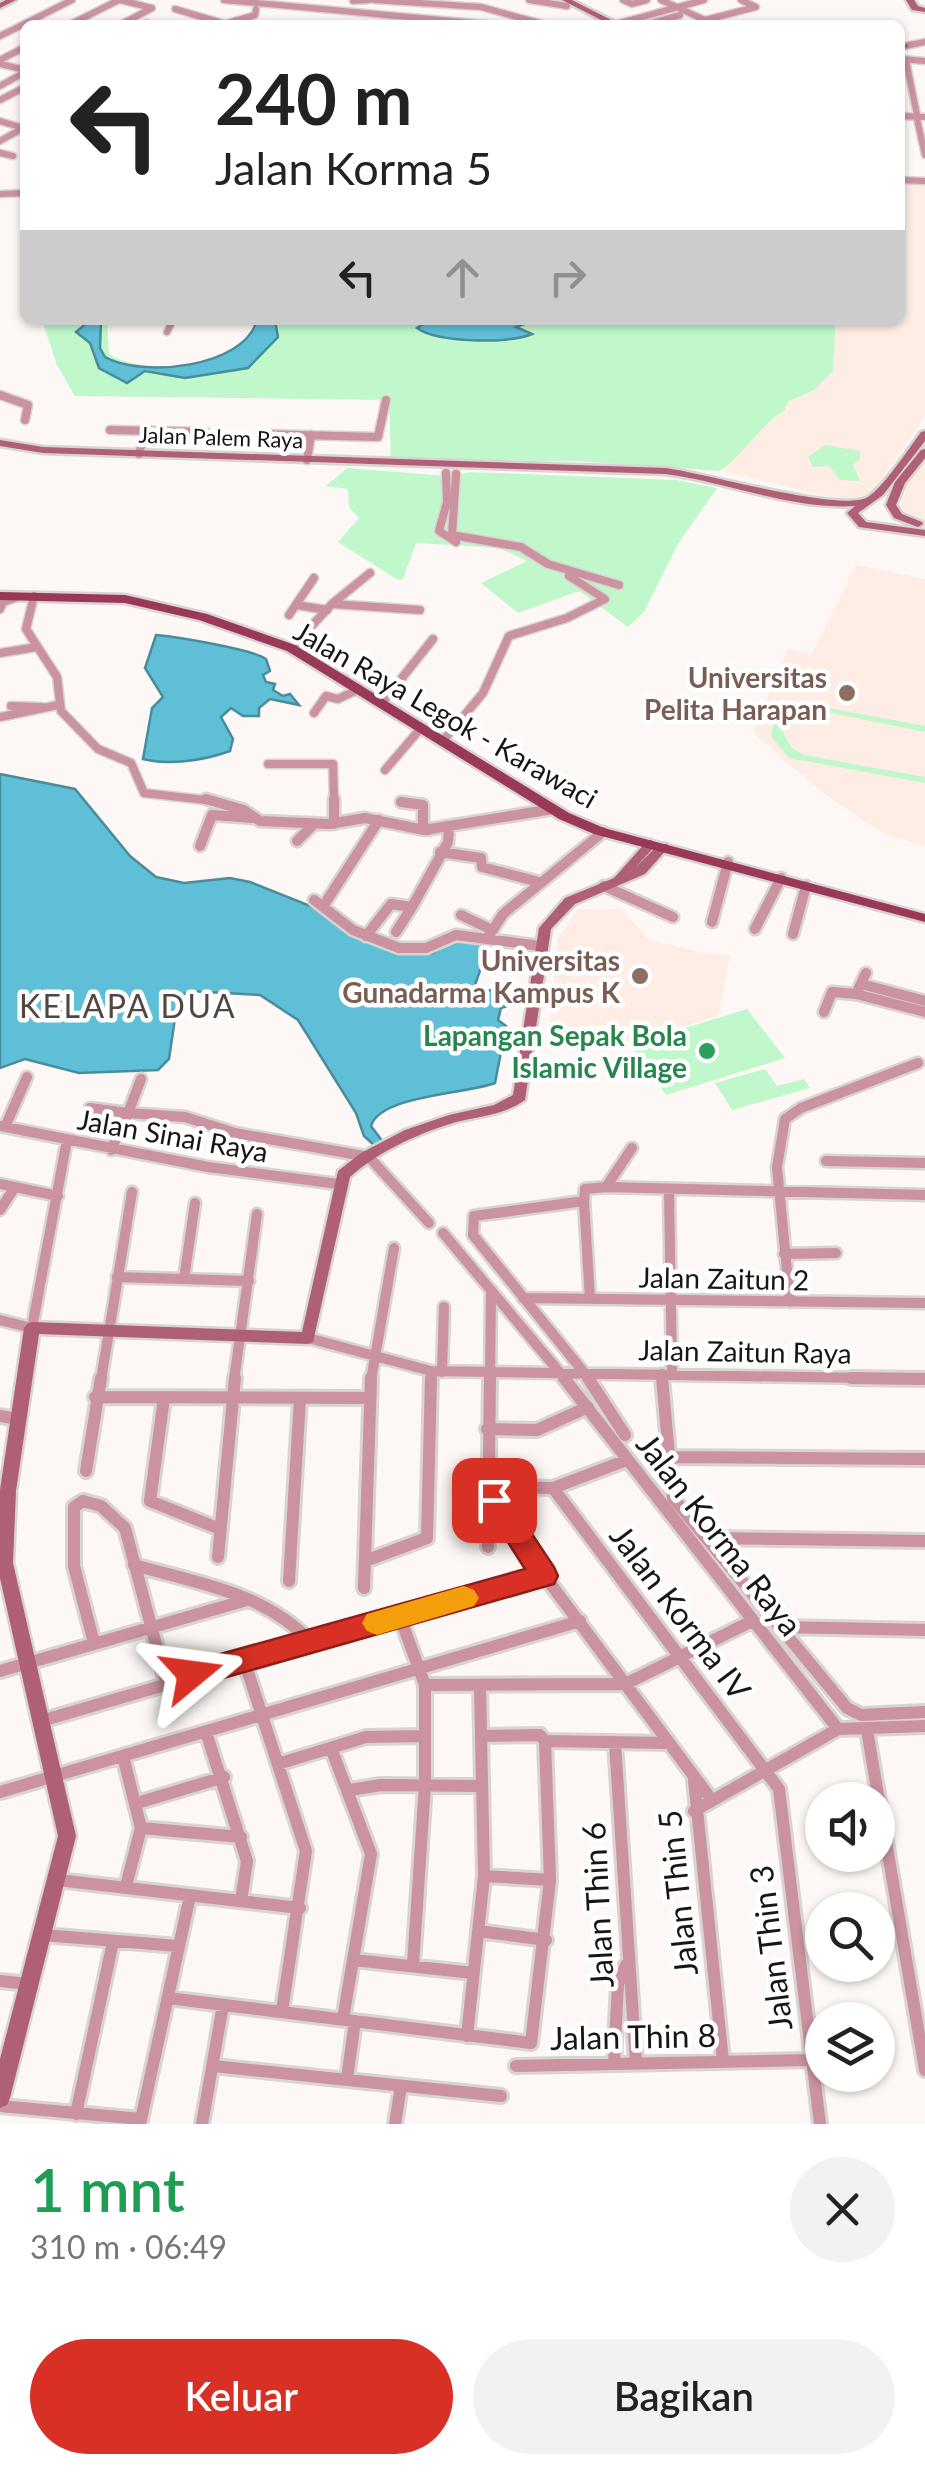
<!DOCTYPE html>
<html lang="id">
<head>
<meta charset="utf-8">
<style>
  :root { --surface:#fff; --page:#f2f2f2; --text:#222; --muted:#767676; --accent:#d93025 }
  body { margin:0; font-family:Lato,sans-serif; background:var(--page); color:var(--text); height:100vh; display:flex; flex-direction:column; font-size:38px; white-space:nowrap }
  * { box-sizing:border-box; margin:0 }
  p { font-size:32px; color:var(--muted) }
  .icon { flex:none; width:55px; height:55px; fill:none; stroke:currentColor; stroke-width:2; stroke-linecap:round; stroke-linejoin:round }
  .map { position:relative; height:2124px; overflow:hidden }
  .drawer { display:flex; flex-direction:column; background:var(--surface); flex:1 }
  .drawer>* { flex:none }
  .top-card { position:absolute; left:20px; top:20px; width:885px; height:305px; border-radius:15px; box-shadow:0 2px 8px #0004; background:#fff; color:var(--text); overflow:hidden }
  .buttons { position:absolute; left:805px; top:1782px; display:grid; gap:20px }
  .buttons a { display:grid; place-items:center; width:90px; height:90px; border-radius:50%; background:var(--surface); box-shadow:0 2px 8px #0004; font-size:50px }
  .pin { position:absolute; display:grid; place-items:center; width:85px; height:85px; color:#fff; margin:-42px; border-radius:20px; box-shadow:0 5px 15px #0006 }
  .me { position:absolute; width:110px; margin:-55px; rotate:74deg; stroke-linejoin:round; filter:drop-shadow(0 0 8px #0008) }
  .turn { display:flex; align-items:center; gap:35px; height:210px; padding:0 30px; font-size:45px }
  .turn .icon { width:130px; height:130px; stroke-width:2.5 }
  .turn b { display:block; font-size:70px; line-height:85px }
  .lanes { display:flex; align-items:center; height:95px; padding:0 30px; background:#0003; justify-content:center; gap:50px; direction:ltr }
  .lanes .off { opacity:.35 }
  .round { display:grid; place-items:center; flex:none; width:105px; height:105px; border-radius:52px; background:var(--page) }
  .head { display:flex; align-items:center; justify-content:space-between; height:170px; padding:0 30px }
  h1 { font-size:60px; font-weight:600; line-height:75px; color:#1e9e55 }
  .primary-button { display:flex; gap:20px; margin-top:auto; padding:20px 30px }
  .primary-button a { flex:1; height:115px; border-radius:60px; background:var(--accent); color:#fff; font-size:40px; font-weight:600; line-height:115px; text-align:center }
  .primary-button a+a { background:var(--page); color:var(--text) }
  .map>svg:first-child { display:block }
</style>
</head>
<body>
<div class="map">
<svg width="925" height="2124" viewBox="0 0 925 2124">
  <rect width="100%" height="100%" fill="#fdf8f5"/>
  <!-- built -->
  <path fill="#fdede4" d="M900,180L925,181V417L870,495L838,499L724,471L747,440L785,410L787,402L814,390L833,371L836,320H900Z
    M925,458V523L906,514L900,504L912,473Z
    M856,565L925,579V846L886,834L864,821L817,788L753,732L788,649L812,654Z
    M578,909H621L649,940L708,954L730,955L718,1016L624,1044L616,1024L549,1029L558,938Z"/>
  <!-- green -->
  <path fill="#c0f8cb" d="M42,320H107L109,354C147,377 240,371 257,320H836L833,371L814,390L787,402L785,410C761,424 733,466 719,471L575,461H391L389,400L75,396L57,365Z
    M825,445L860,451V459L853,465L860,481L840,480L829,466L813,467L808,457Z
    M347,468L448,476L471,472L676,480L717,488L678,544L644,612L628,627L579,591L518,613L481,583L527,561L499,548L416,543L403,579L398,580L338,542L359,518L349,507L348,489L326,486Z
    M813,705L925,726V732L822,711L794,717L781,729L792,748L804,755L925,777V783L789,758L771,736L774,719L790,710Z
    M747,1009L785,1058L666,1095L630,1045Z
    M765,1069L777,1086L804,1079L810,1088L732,1110L715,1083Z"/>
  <!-- water -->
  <path fill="#5ebfd7" stroke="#498c9c" stroke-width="2.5" d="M257,320H275L278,337L248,368L185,378L145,371L127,383L99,368L90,343L76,332L88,322L101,321L100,348L105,357C142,378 244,368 257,320Z
    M429,320H535L516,327L532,334C509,344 438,343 417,328Z
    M156,635C177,637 252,649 266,659L270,671L263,675L266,682L275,684L273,690L283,696L290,694L299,705L270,699L259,708V716H243L231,708L221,717L233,739L230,751C205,760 169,766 143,759L152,708L163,697L145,668Z
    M0,774L75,789L130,856L156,877L184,883L230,878L250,882L313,907L354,936L398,952L433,953L457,938L489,944L474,988L508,993L507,1006L501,1008L498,1020L506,1026L495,1083C467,1094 380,1095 371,1126L383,1142L375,1146L364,1136L356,1113L298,1020L260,995L189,991L178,998L169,1059L158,1070L79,1073L25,1059L0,1068Z"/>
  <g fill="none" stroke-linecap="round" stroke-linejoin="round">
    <defs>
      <path id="street-far3" d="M120,0L152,8L120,25
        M224,0L496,25
        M374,0L481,7L547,25
        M529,0L567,6
        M623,0L632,4L647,0
        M661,0L705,20L756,7L741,0
        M353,1L369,0
        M175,9L229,25
        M146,23L153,25
        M228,23L255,15L256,9
        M616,24L704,0
        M69,25L119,0
        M646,25L680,15
        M678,25L682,24
        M0,36L72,0
        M905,46L925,42
        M901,59L925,61
        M0,60L25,47
        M906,60L917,115
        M0,64L25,70
        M0,86L25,72
        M0,100L25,87
        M900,116L925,117
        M917,119L925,155
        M0,121L23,128
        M0,141L25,127
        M0,153L13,156
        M900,180L925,181
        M0,194L25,193
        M167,332L173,320"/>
      <path id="street-far2" d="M0,395L28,405L25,420
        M110,430L206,432
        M260,434L378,437L386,400
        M139,454L145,431
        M307,460L311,435
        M446,473L447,502L439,531L456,542
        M456,474L452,535L521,547L548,564L619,585
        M34,596L26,629L57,677L61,711L98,749L131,763L144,793L214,801
        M333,603L370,573
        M296,605L327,610
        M0,609L3,602L17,597
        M289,615L314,578
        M291,648L332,604L420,610
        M0,653L37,647
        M382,703L433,639
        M11,706L41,707
        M314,713L326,696L338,699L359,689
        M0,717L58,705
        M442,742L483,693L509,636L567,618L605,599L569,576
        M268,764H333L334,801
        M385,770L421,728"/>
      <path id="street-far1" d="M206,799L244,810L260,821L329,824L365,818L424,830L553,809
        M334,799V824
        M401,802L423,805V825L429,830
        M297,841L314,824
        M200,846L212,815L253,818
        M440,852L481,858L482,867L539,882
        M604,886L673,917
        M314,900L353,930L399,948H426L456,935L540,946
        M324,905L379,820
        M461,915L490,929
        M712,922L728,862
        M755,929L781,878
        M396,932L412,907
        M793,934L806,886
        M366,936L391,904L412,907L448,842L449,826
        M487,939L503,914L603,832
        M866,973L856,994L925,1012
        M861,984L925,1001
        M824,1012L832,992L856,994
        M141,1079L128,1113L185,1117L235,1133L369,1157L429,1223
        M90,1108L128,1113L111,1150
        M0,1126L208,1167L338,1184
        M5,1127L27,1077
        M826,1161L925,1163
        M0,1184L58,1196
        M606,1187L632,1148
        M669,1190L672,1374
        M584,1201L590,1299
        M0,1210L15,1187
        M443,1233L566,1380
        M784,1254L836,1253
        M117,1277L249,1281
        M184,1279L195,1203
        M523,1298L925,1303
        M790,1302L777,1167L785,1119L801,1108L918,1063
        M0,1320L32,1328L67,1140
        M308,1338L431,1371L925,1379
        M442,1372L444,1307
        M662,1374L663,1380
        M101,1380L132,1192
        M234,1380L257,1214
        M371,1380L394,1248
        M431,1380V1371
        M490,1380L491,1290
        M590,1380L473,1235L474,1216L584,1201L585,1189L606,1187L925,1195"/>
      <path id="street" d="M564,1378L838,1729
        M588,1378L625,1435
        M662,1378L673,1498L847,1708L861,1715L925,1712
        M851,1378L925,1379
        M95,1397L370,1398
        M164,1398L150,1501L220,1529
        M0,1416L17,1419
        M487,1429L537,1430L588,1407
        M672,1457L925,1459
        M86,1471L101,1378
        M553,1488L779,1789L820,2124
        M493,1494L544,1575L711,1799
        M493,1494L502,1487L553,1488L627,1460
        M709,1538L925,1541
        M488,1547L490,1378
        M218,1557L235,1378
        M365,1561L427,1538L431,1378
        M134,1565C197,1583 263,1592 310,1641
        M289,1581L300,1398
        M364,1588L371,1378
        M400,1617L425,1685V1785L413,1965
        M781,1627L925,1630
        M94,1643L74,1566V1507L83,1501L101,1506L125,1528L166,1682
        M244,1660L306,1851L282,2011
        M0,1671L247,1600
        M425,1685L625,1684L752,1621
        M41,1721L544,1575
        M838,1729L925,1726
        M867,1730L925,2070
        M206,1732L247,1861L241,1901
        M545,1741L668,1743
        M615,1743L636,2063
        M331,1748L371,1854L343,2019
        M123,1756L141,1828L126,1886
        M278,1764L366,1737L425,1736
        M694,1780L723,2061
        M350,1790L381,1785L481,1786
        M0,1792L580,1621
        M137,1803L224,1777
        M694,1811L838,1729
        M141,1828L241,1837
        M484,1876L550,1880
        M58,1880L300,1908
        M478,1931L546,1940
        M43,1935L178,1946
        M354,1960L473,1973
        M0,1981L29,1984
        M168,1998L531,2043L550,1880L545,1741L540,1735L482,1736
        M467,2036L484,1876L480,1686
        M614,2063L618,1984L626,1965
        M213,2066L501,2096
        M516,2066L811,2060
        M347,2079L355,2021
        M0,2106L141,2119
        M76,2114L113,1942
        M140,2124L190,1896
        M202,2124L223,2005
        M395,2124L401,2086"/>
      <path id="secondary" d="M6,0H16L0,8V3Z
        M562,0H572L621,25H611Z
        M906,0H914L918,6L925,8V12L912,10Z
        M900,42L909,46L905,48L900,47Z
        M925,431V441L883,495L858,513L866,522L925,530V536L859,527L847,513L855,506C791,510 728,482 665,474L43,453L0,446V440L43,447L665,468C705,473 836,511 866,498C881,491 910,447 921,432Z
        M925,449V458L905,483L896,505L902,514L922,522L923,524L918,527L894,518L886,505L895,482L921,450Z
        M651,840L657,844L634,869L659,844H667L669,847L645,874L575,904L551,929L525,1100C504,1115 480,1116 456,1122C419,1133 379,1151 350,1177L313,1342L308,1344L39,1334L16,1491L13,1563L76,1836L10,2098L7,2105L0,2108V2059L58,1836L0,1578V1490L24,1328L27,1324L32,1322L302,1332L338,1171L361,1153L405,1130L449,1115L494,1105L513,1095L539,928L565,898L614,878L647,841Z"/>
      <path id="primary" d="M0,592L125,595L207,614L295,645L569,813L604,828L925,914V922L594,834L559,819L287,651L199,620L125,603L0,600Z"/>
    </defs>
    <!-- street-far3 casing -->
    <use href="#street-far3" stroke="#d9d4d1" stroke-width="9"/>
    <!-- street-far2 casing -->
    <use href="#street-far2" stroke="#d9d4d1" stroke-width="11"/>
    <!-- street-far1 casing -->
    <use href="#street-far1" stroke="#d9d4d1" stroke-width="15"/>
    <!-- street casing -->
    <use href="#street" stroke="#d9d4d1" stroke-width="18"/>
    <!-- secondary casing -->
    <use href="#secondary" stroke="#d9d4d1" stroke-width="5"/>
    <!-- primary casing -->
    <use href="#primary" stroke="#d9d4d1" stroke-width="5"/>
    <!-- street-far3 -->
    <use href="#street-far3" stroke="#cb92a0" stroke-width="6"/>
    <!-- street-far2 -->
    <use href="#street-far2" stroke="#cb92a0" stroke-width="8"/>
    <!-- street-far1 -->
    <use href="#street-far1" stroke="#cb92a0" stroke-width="10"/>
    <!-- street -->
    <use href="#street" stroke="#cb92a0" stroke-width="12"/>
    <!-- secondary -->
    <use href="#secondary" fill="#af5f76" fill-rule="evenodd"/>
    <!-- primary -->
    <use href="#primary" fill="#993858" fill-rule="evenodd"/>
  </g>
  <!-- route -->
  <path fill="#d93025" stroke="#8d1f18" stroke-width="2.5" d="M494,1489L504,1492L554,1567L558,1576L554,1584L192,1687L182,1683L178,1674L182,1665L192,1662L525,1569L481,1500L485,1492Z"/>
  <!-- slow -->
  <path fill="#f59e0b" d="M464,1586L474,1590L479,1598L474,1606L377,1635L367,1631L362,1623L367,1614Z"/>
  <!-- markers -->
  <g fill="#8d6e63" stroke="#fff" stroke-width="4">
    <circle cx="847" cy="693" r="10"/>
    <circle cx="640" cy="976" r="10"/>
  </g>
  <circle fill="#2e9e5b" stroke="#fff" stroke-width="4" cx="707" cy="1051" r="10"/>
  <g text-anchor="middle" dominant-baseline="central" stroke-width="9" stroke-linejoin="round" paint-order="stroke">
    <!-- far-street labels -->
    <g font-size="22" fill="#191512" stroke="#fff">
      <text transform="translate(221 437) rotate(2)">Jalan Palem Raya</text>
    </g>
    <!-- education labels -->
    <g font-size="28" font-weight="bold" fill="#785e54" stroke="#fff" text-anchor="end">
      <text x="827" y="677">Universitas<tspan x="827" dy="32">Pelita Harapan</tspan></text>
      <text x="620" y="960">Universitas<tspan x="620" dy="32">Gunadarma Kampus K</tspan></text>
    </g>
    <!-- street labels -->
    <g font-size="28" fill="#191512" stroke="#fff">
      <text transform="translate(446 714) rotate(30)">Jalan Raya Legok - Karawaci</text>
      <text transform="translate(173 1135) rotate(10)">Jalan Sinai Raya</text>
      <text transform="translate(724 1278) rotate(1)">Jalan Zaitun 2</text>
      <text transform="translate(745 1351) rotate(1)">Jalan Zaitun Raya</text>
    </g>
    <!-- leisure labels -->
    <g font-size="28" font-weight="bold" fill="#27864d" stroke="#fff" text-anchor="end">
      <text x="687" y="1035">Lapangan Sepak Bola<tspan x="687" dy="32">Islamic Village</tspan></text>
    </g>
    <!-- quarter labels -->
    <g font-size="32" letter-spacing="2.5" fill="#514741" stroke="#fff">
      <text x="128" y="1005">KELAPA DUA</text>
    </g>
    <!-- near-street labels -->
    <g font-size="32" fill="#191512" stroke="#fff">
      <text transform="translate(720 1534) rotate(52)">Jalan Korma Raya</text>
      <text transform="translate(681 1612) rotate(53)">Jalan Korma IV</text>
      <text transform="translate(677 1893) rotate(-96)">Jalan Thin 5</text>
      <text transform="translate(597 1905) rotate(-93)">Jalan Thin 6</text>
      <text transform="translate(770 1948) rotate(-97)">Jalan Thin 3</text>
      <text transform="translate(633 2036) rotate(-1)">Jalan Thin 8</text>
    </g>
  </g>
</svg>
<div class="buttons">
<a><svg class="icon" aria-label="sound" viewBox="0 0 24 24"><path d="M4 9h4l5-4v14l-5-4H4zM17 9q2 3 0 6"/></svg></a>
<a><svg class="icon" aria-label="search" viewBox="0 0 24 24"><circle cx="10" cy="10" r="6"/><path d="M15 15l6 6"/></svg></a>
<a><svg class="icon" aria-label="layers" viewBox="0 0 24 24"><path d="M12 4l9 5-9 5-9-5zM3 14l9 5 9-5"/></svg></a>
</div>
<div class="pin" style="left:494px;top:1500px;background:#d93025"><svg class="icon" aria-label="arrive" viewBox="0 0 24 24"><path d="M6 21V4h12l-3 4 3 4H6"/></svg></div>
<svg class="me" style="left:192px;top:1674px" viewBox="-20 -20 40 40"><path d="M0-17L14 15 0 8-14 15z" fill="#d93025" stroke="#fff" stroke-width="4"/></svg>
<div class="top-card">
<div class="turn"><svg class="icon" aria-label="left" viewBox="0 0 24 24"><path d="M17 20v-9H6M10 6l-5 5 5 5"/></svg><div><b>240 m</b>Jalan Korma 5</div></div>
<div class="lanes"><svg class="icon" aria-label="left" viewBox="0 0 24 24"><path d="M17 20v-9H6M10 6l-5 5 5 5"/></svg><svg class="icon off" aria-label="ahead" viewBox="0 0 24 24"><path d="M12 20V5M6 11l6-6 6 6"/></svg><svg class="icon off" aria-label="right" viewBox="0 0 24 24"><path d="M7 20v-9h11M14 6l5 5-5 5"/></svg></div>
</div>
</div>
<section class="drawer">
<div class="head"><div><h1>1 mnt</h1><p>310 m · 06:49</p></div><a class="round"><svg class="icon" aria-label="close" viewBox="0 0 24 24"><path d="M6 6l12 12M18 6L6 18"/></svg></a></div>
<div class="primary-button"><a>Keluar</a><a>Bagikan</a></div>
</section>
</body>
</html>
